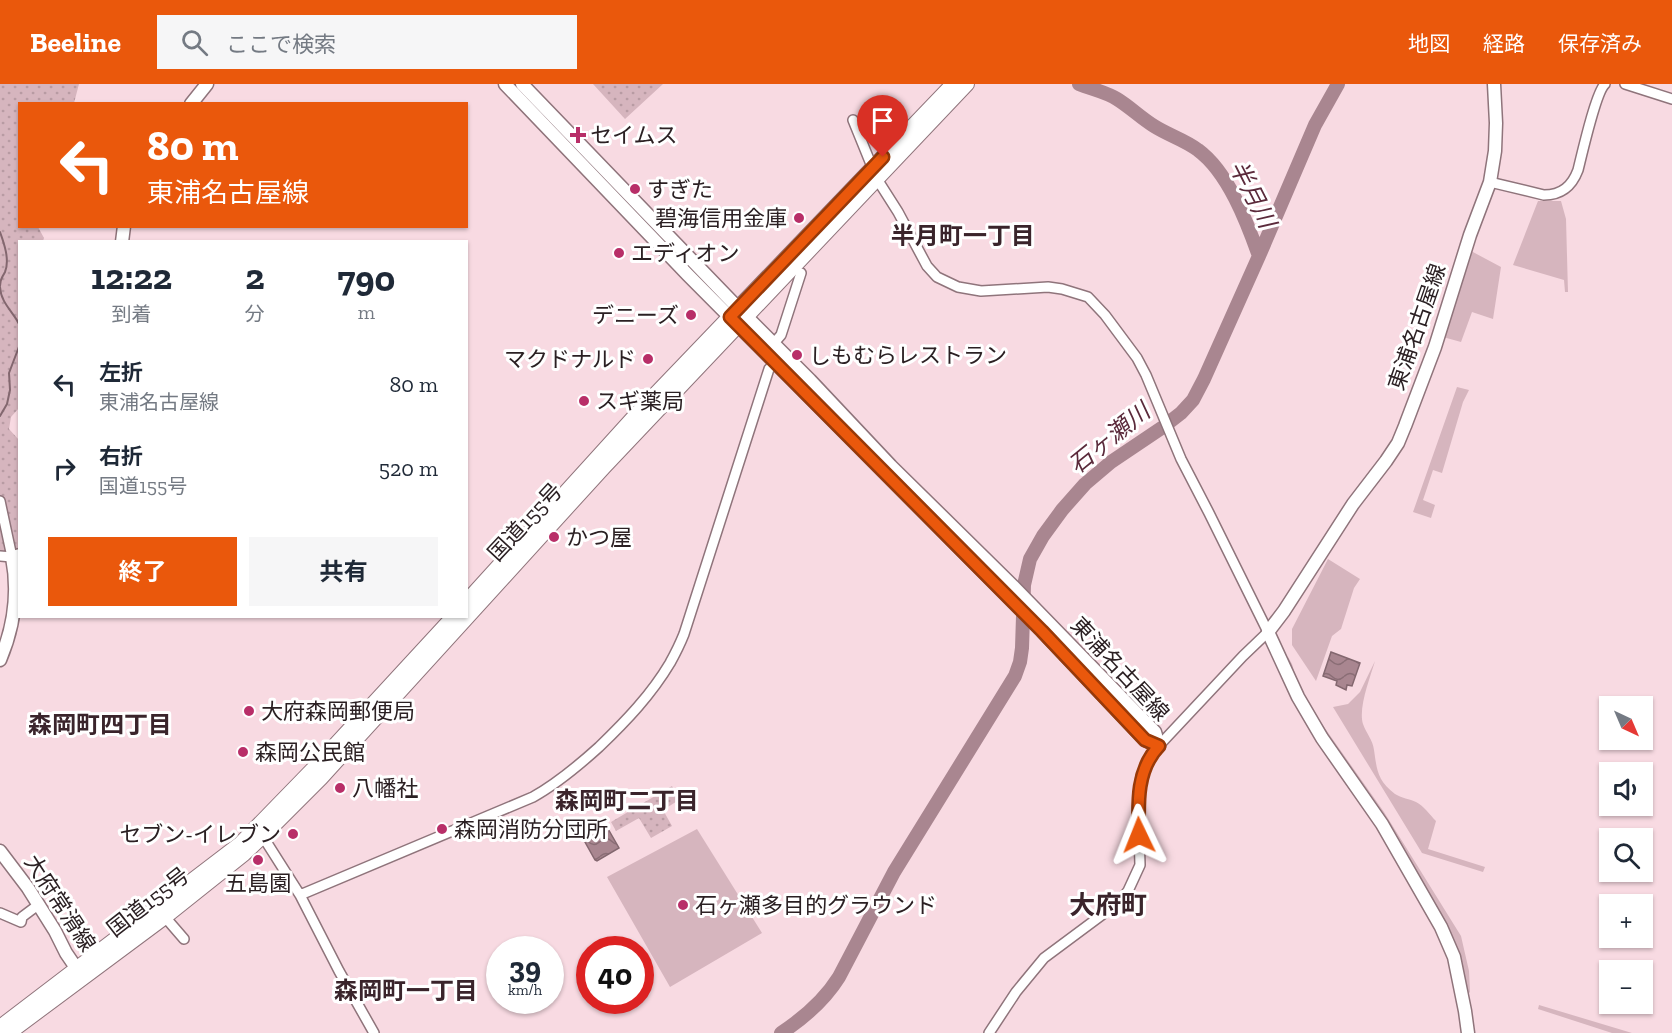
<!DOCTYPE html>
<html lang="ja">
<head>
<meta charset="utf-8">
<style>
  :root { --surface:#fff; --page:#f6f6f7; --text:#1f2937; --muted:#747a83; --accent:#ea580c }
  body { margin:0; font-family:"Zilla Slab","Noto Sans JP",serif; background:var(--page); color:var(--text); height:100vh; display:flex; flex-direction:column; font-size:22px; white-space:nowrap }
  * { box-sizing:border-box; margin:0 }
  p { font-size:20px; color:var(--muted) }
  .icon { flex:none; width:33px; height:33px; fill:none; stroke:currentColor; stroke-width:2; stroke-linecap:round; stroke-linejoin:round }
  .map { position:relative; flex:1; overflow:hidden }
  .side { position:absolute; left:18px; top:156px; width:450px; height:378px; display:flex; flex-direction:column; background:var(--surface); border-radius:0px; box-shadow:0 2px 4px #0004 }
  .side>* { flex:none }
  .hud { position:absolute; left:18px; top:18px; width:450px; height:126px; border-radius:0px; box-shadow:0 2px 4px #0004; background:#ea580c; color:#fff; overflow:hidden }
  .needle { width:39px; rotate:136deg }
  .tools { position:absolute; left:1599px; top:612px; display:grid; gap:12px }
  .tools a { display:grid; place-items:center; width:54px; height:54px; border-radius:0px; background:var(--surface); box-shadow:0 2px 4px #0004; font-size:30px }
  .speed { position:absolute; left:486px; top:852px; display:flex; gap:12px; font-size:30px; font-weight:700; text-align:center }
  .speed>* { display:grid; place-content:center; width:78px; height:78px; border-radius:50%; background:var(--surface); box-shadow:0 2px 4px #0004; line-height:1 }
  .speed small { font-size:15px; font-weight:400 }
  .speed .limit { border:9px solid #d22; background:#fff; color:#111 }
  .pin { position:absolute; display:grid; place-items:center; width:51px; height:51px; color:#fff; margin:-62px -26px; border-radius:50% 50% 50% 0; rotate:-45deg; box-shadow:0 0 6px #0007 }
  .pin .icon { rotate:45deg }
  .me { position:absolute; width:66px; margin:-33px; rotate:358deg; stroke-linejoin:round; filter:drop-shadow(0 0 4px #0008) }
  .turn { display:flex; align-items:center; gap:21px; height:126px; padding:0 30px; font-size:27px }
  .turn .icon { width:78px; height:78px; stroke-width:2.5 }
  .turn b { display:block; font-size:42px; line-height:51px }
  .eta { display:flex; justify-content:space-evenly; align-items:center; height:102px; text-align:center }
  .eta b { font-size:36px; font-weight:700; line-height:42px }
  .action { display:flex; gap:12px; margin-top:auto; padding:12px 30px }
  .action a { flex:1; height:69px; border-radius:0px; background:var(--accent); color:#fff; font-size:24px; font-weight:700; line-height:69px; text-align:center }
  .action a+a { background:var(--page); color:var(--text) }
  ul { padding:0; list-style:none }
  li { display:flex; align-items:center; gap:18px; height:84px; padding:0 30px }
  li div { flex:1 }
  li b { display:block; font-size:22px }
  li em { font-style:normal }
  header { display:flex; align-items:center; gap:36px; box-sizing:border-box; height:84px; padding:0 30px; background:var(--accent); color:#fff }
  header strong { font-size:28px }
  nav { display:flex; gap:33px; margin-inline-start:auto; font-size:21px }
  .search { width:420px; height:54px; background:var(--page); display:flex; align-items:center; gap:15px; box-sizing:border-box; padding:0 21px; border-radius:0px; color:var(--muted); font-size:22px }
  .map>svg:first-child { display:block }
</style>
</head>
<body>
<header>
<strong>Beeline</strong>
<div class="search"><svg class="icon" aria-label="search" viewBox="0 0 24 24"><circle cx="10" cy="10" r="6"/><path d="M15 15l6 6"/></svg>ここで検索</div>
<nav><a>地図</a><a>経路</a><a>保存済み</a></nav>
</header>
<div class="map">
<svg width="1672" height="949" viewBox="0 0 1672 949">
  <defs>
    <pattern id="park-dots" width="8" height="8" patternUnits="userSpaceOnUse" patternTransform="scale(1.5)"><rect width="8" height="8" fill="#d6b5be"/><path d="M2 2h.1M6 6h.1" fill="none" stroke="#b89ba3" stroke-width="1.8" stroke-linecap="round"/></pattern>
    <pattern id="water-waves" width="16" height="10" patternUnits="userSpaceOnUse" patternTransform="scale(1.5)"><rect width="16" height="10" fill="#a98690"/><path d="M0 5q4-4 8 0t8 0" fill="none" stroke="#8a6d75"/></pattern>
  </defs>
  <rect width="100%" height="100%" fill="#f8dae2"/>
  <!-- grass -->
  <path fill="#d6b5be" d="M1538,117H1561L1566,135L1568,208H1565L1564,196L1513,181Z
    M1471,167L1501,183L1493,235L1472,228L1461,258L1443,253Z
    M1457,303L1469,306L1463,318L1442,389L1433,386L1423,416L1435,421L1431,434L1413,428Z
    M1328,475L1360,495L1354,504L1341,545L1332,552L1316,597L1292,561V545Z
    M1288,573L1292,580L1297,597L1317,633L1384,728L1461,852L1469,887L1470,908L1466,913L1457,874L1316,636L1286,578Z
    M1375,577C1370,594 1358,624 1363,640C1366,649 1373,656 1374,666C1377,686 1377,696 1395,710C1401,714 1410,715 1416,718C1424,722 1430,731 1436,737L1428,765L1485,783L1483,788L1422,769L1333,623L1348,620L1360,608Z
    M697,745L762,849L670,903L607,793Z
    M1539,921L1632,949H1612L1538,925Z"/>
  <!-- park -->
  <path fill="url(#park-dots)" d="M0,0H79L74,19L20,20V142L38,143L44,154L43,157L20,158L19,324L11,333L9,345L19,356L20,469L0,472Z
    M593,0H663L625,35Z
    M672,702L679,716L663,726L672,742L651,754L639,734L616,747L611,738Z"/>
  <!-- water -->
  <path fill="url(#water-waves)" stroke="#83676f" stroke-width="1.5" d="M1331,568L1360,579L1352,602L1347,601L1346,606L1336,601L1337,597L1323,592Z
    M607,743L619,764L597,777L595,776L585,758V756Z"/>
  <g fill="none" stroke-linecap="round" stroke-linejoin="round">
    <!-- stream -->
    <path stroke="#83676f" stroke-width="2" d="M0,148C4,159 10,176 5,188C2,194 0,195 0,202
      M0,203C1,220 14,228 20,242
      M0,332L7,320L10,306L9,289L20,260"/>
    <!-- river -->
    <path stroke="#a98690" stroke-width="14" d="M1079,0C1091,5 1106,8 1117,15C1130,23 1141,34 1154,42C1168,51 1185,56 1198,66C1228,88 1247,138 1259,172
      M781,949C804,934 824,917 839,893L894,788L1015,592L1020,578L1022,564L1024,501L1030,475L1043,452L1062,426L1085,400L1111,378L1163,343L1181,329L1193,316L1204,295L1259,172L1315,41L1338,0"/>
    <defs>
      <path id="minor" d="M1625,0L1672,15
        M853,36L877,95L898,128L927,182L937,193L958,203L981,207L1048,203L1062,205L1088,213L1105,231L1137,274L1146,291L1181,375L1209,429L1268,548L1243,572L1152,669L1141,693L1138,717L1140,781L1128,807L1118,819L1044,874L1016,908L989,949
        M1490,98L1544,111C1562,111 1572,102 1578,86C1582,70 1596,8 1605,0
        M774,259L781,251L801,189
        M0,417L12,473L0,472
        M260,748L300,811L339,887L374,949
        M300,811L533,713C558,699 578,682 599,663C626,637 651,611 670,579C675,570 680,560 684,550L769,285L776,278
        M0,829L21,838L22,833L38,821
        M165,833L184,855"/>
      <path id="major" d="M505,0L688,191L1042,547L1145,656L1159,662
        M522,0L738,224L810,296L891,382L1013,502L1155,648L1159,662
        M191,20L207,0
        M122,158L124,142
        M0,576C14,543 19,509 12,473L20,471
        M0,767L28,804L55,847L66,869L81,891
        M1468,949L1465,927L1454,873L1441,843L1382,740L1322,654L1298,613L1268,548L1284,527L1353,420L1386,377L1398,359L1405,342L1435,263L1470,151L1490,98L1495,67L1496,39L1494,0"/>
      <path id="highway" d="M466,518L643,323L953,0
        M0,943L241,759L312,686L454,532
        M9,949L165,833L244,770L263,752L321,694L604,383L967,0"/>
    </defs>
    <!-- minor casing -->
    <use href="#minor" stroke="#8f747b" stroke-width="12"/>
    <!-- major casing -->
    <use href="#major" stroke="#8f747b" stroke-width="15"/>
    <!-- highway casing -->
    <use href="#highway" stroke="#8f747b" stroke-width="16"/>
    <!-- minor -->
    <use href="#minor" stroke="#fff" stroke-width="9"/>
    <!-- major -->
    <use href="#major" stroke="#fff" stroke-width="12"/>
    <!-- highway -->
    <use href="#highway" stroke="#fff" stroke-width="14"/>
  </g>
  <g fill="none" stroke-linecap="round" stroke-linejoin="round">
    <defs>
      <path id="route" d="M883,73L730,233L1042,547L1145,656L1159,662C1136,686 1138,720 1139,751"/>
    </defs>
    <!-- route casing -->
    <use href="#route" stroke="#983908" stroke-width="15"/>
    <!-- route -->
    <use href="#route" stroke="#ea580c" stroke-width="10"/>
  </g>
  <!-- markers -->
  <g fill="#b82e68" stroke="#fff" stroke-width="2">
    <path d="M575 42h6v6h6v6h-6v6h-6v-6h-6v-6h6z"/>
    <circle cx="635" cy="105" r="6"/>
    <circle cx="799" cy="134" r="6"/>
    <circle cx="619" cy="169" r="6"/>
    <circle cx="691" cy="231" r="6"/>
    <circle cx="797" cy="271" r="6"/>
    <circle cx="648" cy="275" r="6"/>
    <circle cx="584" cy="317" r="6"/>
    <circle cx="554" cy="453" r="6"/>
    <circle cx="249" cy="627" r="6"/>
    <circle cx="243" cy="668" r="6"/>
    <circle cx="340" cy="704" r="6"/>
    <circle cx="442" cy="745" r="6"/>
    <circle cx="293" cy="750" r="6"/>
    <circle cx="258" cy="776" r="6"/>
    <circle cx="683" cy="821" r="6"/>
  </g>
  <g text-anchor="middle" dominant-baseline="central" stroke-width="6" stroke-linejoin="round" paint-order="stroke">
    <!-- poi labels -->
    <g font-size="22" fill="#2b2023" stroke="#fff" text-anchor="start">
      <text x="590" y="51">セイムス</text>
      <text x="647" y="105">すぎた</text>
      <text x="787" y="134" text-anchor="end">碧海信用金庫</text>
      <text x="631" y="169">エディオン</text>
      <text x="679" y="231" text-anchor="end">デニーズ</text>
      <text x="809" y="271">しもむらレストラン</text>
      <text x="636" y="275" text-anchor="end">マクドナルド</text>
      <text x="596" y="317">スギ薬局</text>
      <text x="566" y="453">かつ屋</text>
      <text x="261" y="627">大府森岡郵便局</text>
      <text x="255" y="668">森岡公民館</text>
      <text x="352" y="704">八幡社</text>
      <text x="454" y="745">森岡消防分団所</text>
      <text x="281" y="750" text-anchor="end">セブン-イレブン</text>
      <text x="258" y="799" text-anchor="middle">五島園</text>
      <text x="695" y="821">石ヶ瀬多目的グラウンド</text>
    </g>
    <!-- street labels -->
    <g font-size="22" fill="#2b2023" stroke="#fff">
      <text transform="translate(1417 243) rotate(-71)">東浦名古屋線</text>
      <text transform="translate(525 438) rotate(-47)">国道155号</text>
      <text transform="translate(1120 585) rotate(47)">東浦名古屋線</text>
      <text transform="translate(148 818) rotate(-38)">国道155号</text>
      <text transform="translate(60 819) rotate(57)">大府常滑線</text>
    </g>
    <!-- water labels -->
    <g font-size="24" font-style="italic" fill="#5b2a3b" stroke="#fff">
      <text transform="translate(1253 110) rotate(63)">半月川</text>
      <text transform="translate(1109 354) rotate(-39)">石ヶ瀬川</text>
    </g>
    <!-- neighbourhood labels -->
    <g font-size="24" font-weight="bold" fill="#3a242b" stroke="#fff">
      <text x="963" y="151">半月町一丁目</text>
      <text x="100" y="640">森岡町四丁目</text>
      <text x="627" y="716">森岡町二丁目</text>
      <text x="406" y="906">森岡町一丁目</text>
    </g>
    <!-- quarter labels -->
    <g font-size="26" font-weight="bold" fill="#3a242b" stroke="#fff">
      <text x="1108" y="821">大府町</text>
    </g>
  </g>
</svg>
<div class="tools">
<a><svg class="needle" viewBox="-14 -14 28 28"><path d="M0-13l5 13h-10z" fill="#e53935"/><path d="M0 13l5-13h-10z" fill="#747a83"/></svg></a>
<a><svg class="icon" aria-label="sound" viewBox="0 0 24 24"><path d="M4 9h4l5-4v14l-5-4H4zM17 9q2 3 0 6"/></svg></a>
<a><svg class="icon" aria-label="search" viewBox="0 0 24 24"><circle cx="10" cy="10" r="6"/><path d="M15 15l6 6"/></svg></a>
<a>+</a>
<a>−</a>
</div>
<div class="speed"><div>39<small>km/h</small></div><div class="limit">40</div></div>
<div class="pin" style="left:883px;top:73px;background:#d93025"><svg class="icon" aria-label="arrive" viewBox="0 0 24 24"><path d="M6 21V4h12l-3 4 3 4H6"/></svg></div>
<svg class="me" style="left:1139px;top:751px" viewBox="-20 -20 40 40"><path d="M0-17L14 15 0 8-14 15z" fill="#ea580c" stroke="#fff" stroke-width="4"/></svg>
<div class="hud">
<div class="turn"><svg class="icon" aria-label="left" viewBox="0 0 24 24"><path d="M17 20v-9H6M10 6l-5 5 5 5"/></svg><div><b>80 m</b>東浦名古屋線</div></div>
</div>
<section class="side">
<div class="eta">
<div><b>12:22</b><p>到着</p></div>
<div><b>2</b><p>分</p></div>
<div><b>790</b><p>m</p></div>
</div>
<ul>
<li><svg class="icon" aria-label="left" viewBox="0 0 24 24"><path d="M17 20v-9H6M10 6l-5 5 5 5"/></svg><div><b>左折</b><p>東浦名古屋線</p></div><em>80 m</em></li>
<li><svg class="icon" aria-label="right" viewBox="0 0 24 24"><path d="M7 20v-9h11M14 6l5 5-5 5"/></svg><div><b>右折</b><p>国道155号</p></div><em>520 m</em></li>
</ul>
<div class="action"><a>終了</a><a>共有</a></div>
</section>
</div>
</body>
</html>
